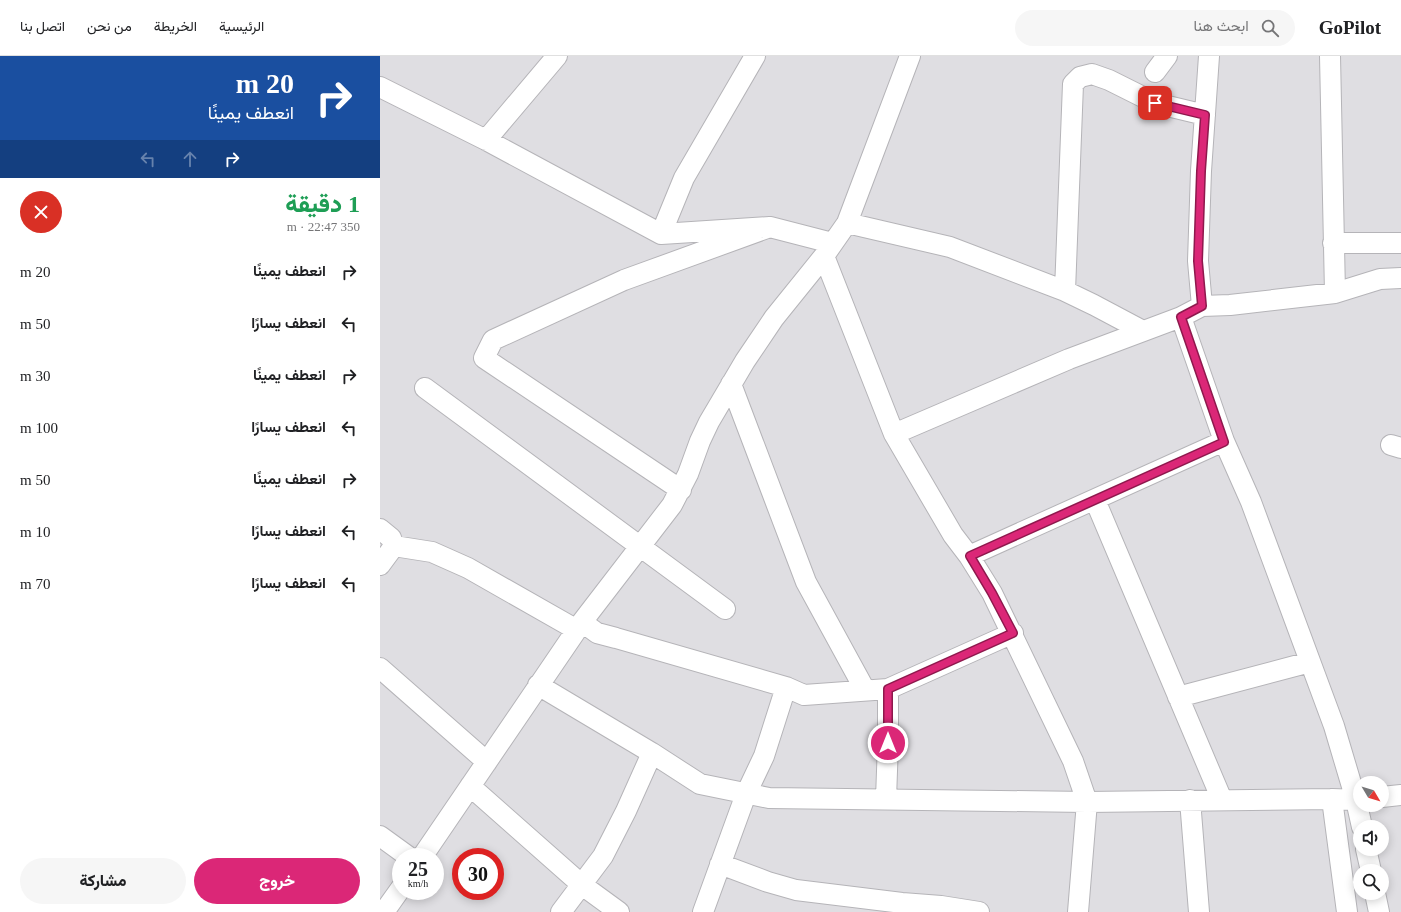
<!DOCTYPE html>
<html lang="ar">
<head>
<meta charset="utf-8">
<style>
  :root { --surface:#fff; --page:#f6f6f6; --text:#202124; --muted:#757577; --line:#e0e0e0; --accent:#db2777 }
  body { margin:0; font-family:"Times New Roman",Vazirmatn,serif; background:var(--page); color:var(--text); direction:rtl; height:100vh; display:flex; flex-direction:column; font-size:15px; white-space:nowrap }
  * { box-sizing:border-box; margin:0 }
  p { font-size:13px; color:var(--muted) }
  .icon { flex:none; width:22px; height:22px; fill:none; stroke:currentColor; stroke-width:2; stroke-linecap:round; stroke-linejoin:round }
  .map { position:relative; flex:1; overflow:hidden; direction:ltr }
  .details { display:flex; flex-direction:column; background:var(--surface); width:380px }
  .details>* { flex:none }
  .top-card { background:#1a4fa0; color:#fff; overflow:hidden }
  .needle { width:26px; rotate:128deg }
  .fabs { position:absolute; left:973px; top:720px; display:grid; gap:8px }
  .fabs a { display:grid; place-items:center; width:36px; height:36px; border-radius:50%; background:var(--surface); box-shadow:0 2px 10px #0003; font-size:20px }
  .speed { position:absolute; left:12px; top:792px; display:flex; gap:8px; font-size:20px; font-weight:700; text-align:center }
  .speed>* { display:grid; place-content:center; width:52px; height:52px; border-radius:50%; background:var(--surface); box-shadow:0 2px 10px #0003; line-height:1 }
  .speed small { font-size:10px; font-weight:400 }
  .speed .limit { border:6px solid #d22; background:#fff; color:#111 }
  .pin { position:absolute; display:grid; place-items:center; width:34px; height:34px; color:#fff; margin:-17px; border-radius:8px; box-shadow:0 2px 6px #0006 }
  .me { position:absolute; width:44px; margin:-22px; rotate:0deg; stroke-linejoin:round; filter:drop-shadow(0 0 3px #0008) }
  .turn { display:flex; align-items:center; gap:14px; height:84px; padding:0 20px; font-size:18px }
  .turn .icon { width:52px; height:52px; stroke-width:2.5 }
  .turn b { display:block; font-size:28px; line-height:34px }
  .lanes { display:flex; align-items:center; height:38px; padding:0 20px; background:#0003; justify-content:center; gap:20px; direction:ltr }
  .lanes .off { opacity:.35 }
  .round { display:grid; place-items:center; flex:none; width:42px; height:42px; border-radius:21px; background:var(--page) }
  .summary { display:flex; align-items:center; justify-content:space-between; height:68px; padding:0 20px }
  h1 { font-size:24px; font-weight:800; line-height:30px; color:#1e9e55 }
  .button { display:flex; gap:8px; margin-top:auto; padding:8px 20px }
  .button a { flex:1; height:46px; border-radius:24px; background:var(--accent); color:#fff; font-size:16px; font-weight:800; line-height:46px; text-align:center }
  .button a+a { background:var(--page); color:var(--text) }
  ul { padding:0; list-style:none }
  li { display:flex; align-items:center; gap:12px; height:52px; padding:0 20px }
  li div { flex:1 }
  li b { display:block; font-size:15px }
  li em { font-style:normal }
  header { display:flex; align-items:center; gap:24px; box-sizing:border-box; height:56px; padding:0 20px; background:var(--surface); border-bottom:1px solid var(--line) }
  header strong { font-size:19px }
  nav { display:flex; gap:22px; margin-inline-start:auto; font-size:14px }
  .search { width:280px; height:36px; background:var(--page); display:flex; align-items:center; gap:10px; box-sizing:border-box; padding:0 14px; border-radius:22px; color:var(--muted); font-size:15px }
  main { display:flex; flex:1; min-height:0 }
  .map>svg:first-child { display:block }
</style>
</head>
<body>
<header>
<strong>GoPilot</strong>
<div class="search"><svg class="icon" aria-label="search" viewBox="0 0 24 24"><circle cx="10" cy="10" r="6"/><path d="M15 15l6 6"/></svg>ابحث هنا</div>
<nav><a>الرئيسية</a><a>الخريطة</a><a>من نحن</a><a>اتصل بنا</a></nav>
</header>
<main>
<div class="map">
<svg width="1021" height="856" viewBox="0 0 1021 856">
  <rect width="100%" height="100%" fill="#dfdee2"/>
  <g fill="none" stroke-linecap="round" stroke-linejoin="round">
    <defs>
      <path id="minor" d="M950,0L955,237
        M775,16L787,0
        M0,31L106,84L281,178L390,171L452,187
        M106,84L177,0
        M467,167L570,191L685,235L714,249L763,275
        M281,178L304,122L375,0
        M953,187H1021
        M444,200L514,378L573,479L589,500L612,537L693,705L707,746L698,856
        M685,235L693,28L700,21L712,18L729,24L775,47L825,59
        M822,250L818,205L821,115L829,0
        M801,261L844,385L871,446L954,670L976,744L982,771
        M351,328L426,526L485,634
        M45,332L345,553
        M514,378L689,303L801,261L822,250L850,249L955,237L1000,223L1021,222
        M1011,389L1021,392
        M301,434L104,302L113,284L244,224L390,171
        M715,444L842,744
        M0,473L11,482L14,490L0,509
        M14,490L52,496L88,512L197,574
        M589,500L844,385
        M202,566L217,577L236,582L406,631L424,639L508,633L633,577
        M0,612L107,706
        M158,629L272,697L320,728L389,742L707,746L952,743L980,744
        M798,641L930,606
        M90,730L202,829L239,856
        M1002,741L1021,739
        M506,743L508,687V633
        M952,743L967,856
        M810,744L819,856
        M0,780L29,801
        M986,793L991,815
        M42,801L202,566L292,449L308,418L320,385L329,366L365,305L394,262L444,200L467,167L530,0
        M340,808L388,826L416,834L522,847L561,850L599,856
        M995,837L999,856
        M4,856L21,832
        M181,856L223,800L246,755L272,697
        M323,856L366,738L384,700L406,631"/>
    </defs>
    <!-- minor casing -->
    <use href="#minor" stroke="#b5b4b8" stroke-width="22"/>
    <!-- minor -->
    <use href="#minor" stroke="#fff" stroke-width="20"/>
  </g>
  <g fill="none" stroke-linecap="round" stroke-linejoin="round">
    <defs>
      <path id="route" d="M508,687V633L633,577L612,537L590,500L844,386L801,261L822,250L818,205L821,115L825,59L775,47"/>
    </defs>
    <!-- route casing -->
    <use href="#route" stroke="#8e194d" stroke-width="10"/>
    <!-- route -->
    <use href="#route" stroke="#db2777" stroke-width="7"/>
  </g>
</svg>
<div class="fabs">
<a><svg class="needle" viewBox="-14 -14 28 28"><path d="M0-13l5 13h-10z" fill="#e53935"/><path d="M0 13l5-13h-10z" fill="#757577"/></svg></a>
<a><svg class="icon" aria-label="sound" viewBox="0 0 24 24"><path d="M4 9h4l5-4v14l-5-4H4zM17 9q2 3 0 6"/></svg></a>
<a><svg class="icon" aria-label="search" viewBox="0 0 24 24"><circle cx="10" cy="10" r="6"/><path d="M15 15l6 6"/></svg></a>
</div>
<div class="speed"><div>25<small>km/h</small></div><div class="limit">30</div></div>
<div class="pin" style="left:775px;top:47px;background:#d93025"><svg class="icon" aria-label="arrive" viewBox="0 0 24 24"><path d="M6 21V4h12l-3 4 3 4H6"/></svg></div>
<svg class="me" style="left:508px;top:687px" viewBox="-20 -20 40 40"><circle r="17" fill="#db2777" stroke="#fff" stroke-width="3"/><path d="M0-11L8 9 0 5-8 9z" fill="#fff"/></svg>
</div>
<section class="details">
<div class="top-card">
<div class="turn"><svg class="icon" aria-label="right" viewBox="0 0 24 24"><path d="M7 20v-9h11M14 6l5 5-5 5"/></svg><div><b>20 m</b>انعطف يمينًا</div></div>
<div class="lanes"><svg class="icon off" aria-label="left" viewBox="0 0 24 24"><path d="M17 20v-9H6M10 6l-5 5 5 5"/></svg><svg class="icon off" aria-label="ahead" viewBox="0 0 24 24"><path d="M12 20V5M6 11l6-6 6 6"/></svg><svg class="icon" aria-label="right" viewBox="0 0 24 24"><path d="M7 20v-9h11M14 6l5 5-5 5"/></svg></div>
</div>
<div class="summary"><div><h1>1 دقيقة</h1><p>350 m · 22:47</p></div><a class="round" style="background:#d93025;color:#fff"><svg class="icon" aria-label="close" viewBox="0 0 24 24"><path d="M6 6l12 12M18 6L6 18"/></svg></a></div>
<ul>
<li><svg class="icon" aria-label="right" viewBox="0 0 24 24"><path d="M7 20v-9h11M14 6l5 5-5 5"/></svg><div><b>انعطف يمينًا</b></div><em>20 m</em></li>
<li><svg class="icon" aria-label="left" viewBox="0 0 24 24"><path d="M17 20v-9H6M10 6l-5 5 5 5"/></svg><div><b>انعطف يسارًا</b></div><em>50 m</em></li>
<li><svg class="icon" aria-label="right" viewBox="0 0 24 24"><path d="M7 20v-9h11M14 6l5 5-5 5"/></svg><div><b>انعطف يمينًا</b></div><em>30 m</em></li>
<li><svg class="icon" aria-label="left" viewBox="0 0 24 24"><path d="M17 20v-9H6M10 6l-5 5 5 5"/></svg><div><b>انعطف يسارًا</b></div><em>100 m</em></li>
<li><svg class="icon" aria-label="right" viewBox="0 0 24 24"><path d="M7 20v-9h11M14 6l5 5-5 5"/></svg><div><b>انعطف يمينًا</b></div><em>50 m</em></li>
<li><svg class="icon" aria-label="left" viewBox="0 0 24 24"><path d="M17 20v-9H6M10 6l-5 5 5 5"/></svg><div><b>انعطف يسارًا</b></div><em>10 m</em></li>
<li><svg class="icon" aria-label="left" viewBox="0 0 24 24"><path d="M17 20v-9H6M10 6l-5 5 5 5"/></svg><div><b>انعطف يسارًا</b></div><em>70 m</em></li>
</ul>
<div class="button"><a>خروج</a><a>مشاركة</a></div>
</section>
</main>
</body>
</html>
